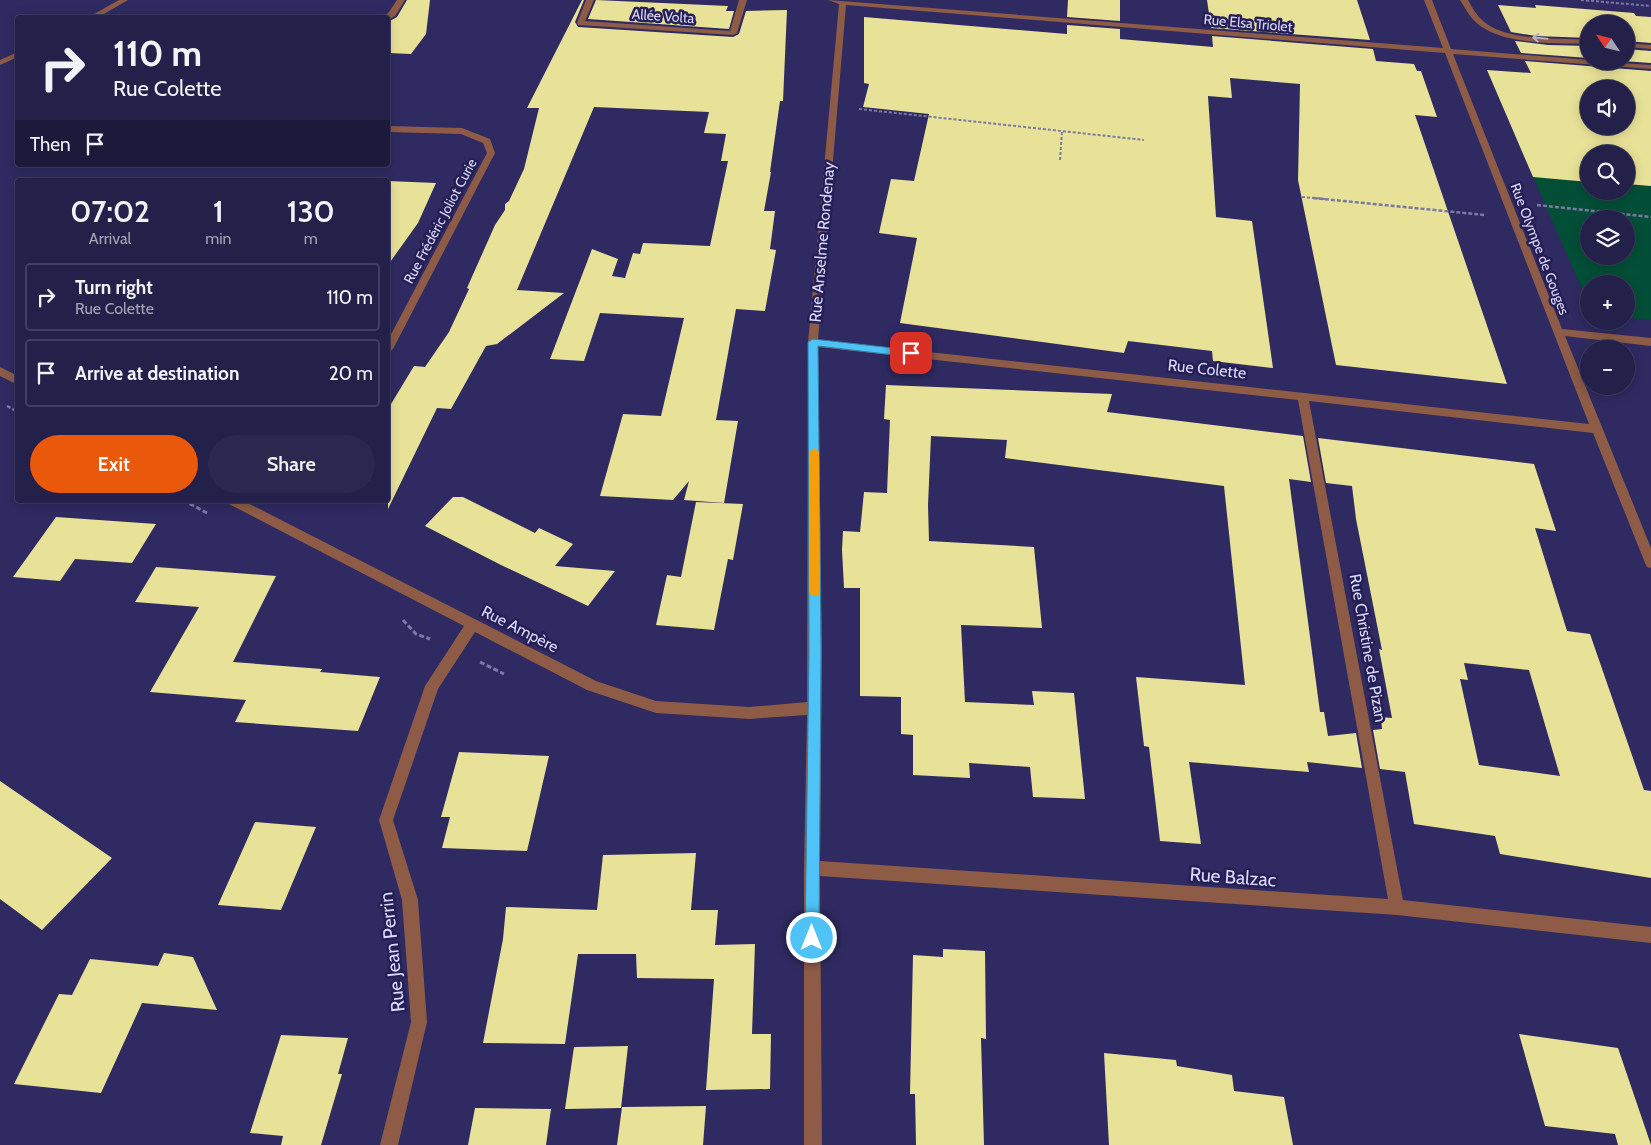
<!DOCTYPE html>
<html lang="en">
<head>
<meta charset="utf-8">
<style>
  :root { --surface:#232049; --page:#2b2850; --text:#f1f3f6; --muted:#a3a3b4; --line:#403e61; --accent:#ea580c }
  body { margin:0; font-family:Cabin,sans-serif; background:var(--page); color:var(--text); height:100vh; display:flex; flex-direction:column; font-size:19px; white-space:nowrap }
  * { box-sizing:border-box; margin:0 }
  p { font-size:16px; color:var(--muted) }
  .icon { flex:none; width:28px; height:28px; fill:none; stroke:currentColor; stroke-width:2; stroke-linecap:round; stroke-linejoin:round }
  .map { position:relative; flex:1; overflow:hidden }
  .panel { position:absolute; left:15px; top:178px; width:375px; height:325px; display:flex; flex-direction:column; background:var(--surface); border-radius:5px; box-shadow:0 2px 12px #0003,0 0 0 1px var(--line) }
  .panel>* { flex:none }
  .top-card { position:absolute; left:15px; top:15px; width:375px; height:152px; border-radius:5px; box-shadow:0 2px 12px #0003,0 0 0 1px var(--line); background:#232049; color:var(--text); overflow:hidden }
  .needle { width:32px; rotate:305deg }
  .buttons { position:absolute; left:1580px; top:15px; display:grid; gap:10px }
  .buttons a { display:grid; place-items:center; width:55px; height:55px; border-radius:50%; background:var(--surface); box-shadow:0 2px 12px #0003,0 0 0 1px var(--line); font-size:25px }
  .pin { position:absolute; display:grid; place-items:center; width:42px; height:42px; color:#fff; margin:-21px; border-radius:10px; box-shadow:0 2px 8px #0006 }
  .me { position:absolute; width:55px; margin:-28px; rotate:0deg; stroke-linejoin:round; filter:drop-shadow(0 0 4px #0008) }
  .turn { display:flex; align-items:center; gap:18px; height:105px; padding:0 15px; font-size:22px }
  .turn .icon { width:65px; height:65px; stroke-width:2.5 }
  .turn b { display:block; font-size:35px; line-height:42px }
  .then { display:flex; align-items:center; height:48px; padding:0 15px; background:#0003; gap:10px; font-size:19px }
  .eta { display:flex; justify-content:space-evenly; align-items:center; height:85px; text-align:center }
  .eta b { font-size:30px; font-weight:600; line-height:35px }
  .cta { display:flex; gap:10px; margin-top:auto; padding:10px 15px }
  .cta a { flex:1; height:58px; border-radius:30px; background:var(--accent); color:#fff; font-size:20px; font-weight:600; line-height:58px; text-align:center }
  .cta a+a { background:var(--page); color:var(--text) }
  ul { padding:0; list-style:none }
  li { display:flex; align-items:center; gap:15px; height:68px; margin:0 10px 8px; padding:0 5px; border:2px solid var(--line); border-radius:5px }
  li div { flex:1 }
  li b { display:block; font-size:19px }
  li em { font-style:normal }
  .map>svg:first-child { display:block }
</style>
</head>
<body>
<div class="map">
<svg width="1651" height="1145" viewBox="0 0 1651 1145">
  <rect width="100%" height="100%" fill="#2f2a61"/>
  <!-- green -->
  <path fill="#024e36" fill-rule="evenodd" d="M1533,177L1589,182V191H1626V184L1651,186V320L1626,317V284H1589L1588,303ZM1589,219H1626V256H1589Z"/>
  <!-- building -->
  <path fill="#e8e298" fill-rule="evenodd" d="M407,0H430L426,34L411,54L388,53V22L397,17Z
    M582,0H584L575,22L578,27L733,37L739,34L746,11L787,10L783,101H780L770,172H771L764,211H775L770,249L776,250L765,311L736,309L716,420L738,421L724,503L684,500L689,481L673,500L600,496L623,414L661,416L684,318L600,313L584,361L550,359L592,249L618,259L612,276L625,278L633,253L640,254L643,243L710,246L728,161H721L726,134L704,133L709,112L594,107L517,290L564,293L497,344L486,346L451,409L437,408L388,509V409L414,366L425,367L449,332L469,289L467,288L495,225L505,210V204L509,201L524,169L539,108H527Z
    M596,0L728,6L726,11H734L729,29L588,19Z
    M1068,0H1120V21L1067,17Z
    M1207,0H1357L1370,40L1211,28Z
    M1498,5L1536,8L1535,5L1634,13L1636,16L1651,17V43L1626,41V24H1589V38L1536,36L1511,32Z
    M864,17L1067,34V25L1120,29V39L1213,47L1212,36L1373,49L1376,61L1414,64L1417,71H1421L1437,117L1415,115L1507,384L1336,365L1298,180L1300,84L1230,78L1232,98L1208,96L1216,217L1252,221L1273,368L1213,361L1212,351L1128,341L1124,353L900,323L917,238L879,233L891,179L914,181L929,114L863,107L869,84L864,83Z
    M1515,41L1548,45L1589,46V58L1521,53Z
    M1626,49L1651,51V63L1622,61H1626Z
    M1525,61L1651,71V186L1626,184V154H1589V182L1533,177L1487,70L1531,73ZM1589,89H1626V126H1589Z
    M388,181L436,183L418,223L388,265Z
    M886,385L1112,394L1107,412L1303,436L1311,482L1289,479L1320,712H1324L1328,736L1356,733L1362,768L1307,762L1309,772L1189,762L1201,844L1160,841L1149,747L1144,746L1136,677L1245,685L1224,486L1005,458L1007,440L931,436L928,505L929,541L1034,547L1042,628L961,625L965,702L1034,705L1032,691L1074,693L1085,799L1033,797L1030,767L969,763L970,778L913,775V735L901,734V697L860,696V588H844L842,550L843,531L860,532L864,492L887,493L890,420L884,419Z
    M1318,438L1534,464L1556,531L1535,528L1567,631L1590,634L1644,790L1651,791V878L1500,854L1495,836L1414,824L1405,772L1380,769L1373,730L1382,729L1381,717L1392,718L1379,649L1382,650L1356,519L1352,486L1326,483ZM1464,663L1529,670L1560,776L1479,765L1460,679L1468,680Z
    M453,497H463L535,533L539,528L573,544L555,566L615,571L588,606L501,565L425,526Z
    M696,502L743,504L733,560L728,559L714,630L656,625L667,575L681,577Z
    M56,517L156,524L132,563L75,559L60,581L13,577Z
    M156,567L276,576L233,662L322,669L320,672L380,677L358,731L235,722L246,700L150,692L199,607L135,602Z
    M459,752L549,756L527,851L442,848L450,817H441Z
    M0,781L112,858L42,930L0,899Z
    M255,822L316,827L281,910L218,905Z
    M696,853L691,910H718L715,945L755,944L752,1034H771L770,1089L706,1090L714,979L637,978L636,954H578L565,1044L483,1043L503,939L506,907L597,910L603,855Z
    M943,949L985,951L986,1039L981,1038L984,1145H916L915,1094H910L913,955L943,957Z
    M164,953L193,957L217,1010L142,1003L101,1093L14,1084L59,994L72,995L90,959L158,966Z
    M1519,1034L1618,1048L1651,1145H1618L1615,1134L1545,1126Z
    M281,1035L348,1038L338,1074H342L321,1145H281L283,1136L250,1133Z
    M628,1046L621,1108L565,1109L574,1047Z
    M1104,1053L1176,1060L1177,1066L1232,1075L1234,1091L1284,1097L1293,1145H1109Z
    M706,1106L703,1145H617L622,1107Z
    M475,1108L551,1109L546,1145H468Z"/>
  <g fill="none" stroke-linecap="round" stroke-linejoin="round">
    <!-- path-far2 -->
    <path stroke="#7b79a6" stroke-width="2" stroke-dasharray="3 2" stroke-linecap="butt" d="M1581,0L1651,6
      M859,109L1144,140
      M1060,160L1062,131
      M1302,197L1325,199"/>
    <!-- path-far1 -->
    <path stroke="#7b79a6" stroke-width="2.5" stroke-dasharray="4 2" stroke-linecap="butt" d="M1313,198L1485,215
      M1537,205L1651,217
      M7,406L18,412"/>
    <!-- path -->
    <path stroke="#7b79a6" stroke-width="3" stroke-dasharray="5 2.5" stroke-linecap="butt" d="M183,500L207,513
      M403,620L416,634L430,639
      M480,662L504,674"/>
    <!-- lane -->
    <path fill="#8d5b46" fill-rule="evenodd" d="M586,0H594L585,21L730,31L739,0H747L737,33L733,35L578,25L577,23Z
      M1460,0H1468C1473,9 1478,18 1487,24C1511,41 1559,38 1589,40V44C1557,43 1509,45 1482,27C1472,21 1466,10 1460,0Z
      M1626,43L1651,45V49L1626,47Z"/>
    <!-- street -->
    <path fill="#8d5b46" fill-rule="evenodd" d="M119,0H128L97,18H87Z
      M397,0H405L395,16L388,20V18H382L389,12Z
      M828,0L1443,48L1424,0H1432L1451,49L1589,60V61L1651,65V69L1453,54L1562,329L1651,338V346L1565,336L1651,548V568L1647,567L1645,563L1593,433L1309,401L1403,900L1651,927V943L1397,915L820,876L822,1145H804V868L807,715L749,719L656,713L587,690L475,632L438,689L393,820L418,900L427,1022L398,1145H380L411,1022L402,900L379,820L425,686L464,626L227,503L225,500H242L596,681L656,701L749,707L807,702L808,343L839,4ZM846,5L1445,53L1589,424L818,340ZM818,347L1298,400L1388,899L820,861L822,652Z
      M18,52V57L0,65V60Z
      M388,126L462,128L490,139L495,153L393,349L388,353V340L487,153L483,143L461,134L388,132Z
      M0,367L18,376V385L0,376Z"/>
  </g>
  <!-- one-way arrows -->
  <defs><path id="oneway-shaft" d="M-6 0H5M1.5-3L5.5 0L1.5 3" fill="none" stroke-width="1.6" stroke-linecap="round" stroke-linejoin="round" transform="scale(1.25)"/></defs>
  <use stroke="#beadbc" href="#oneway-shaft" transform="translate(1540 38) rotate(-175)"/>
  <!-- route -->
  <path fill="#4fc3f7" stroke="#337fa1" d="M813,339L911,350L916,353L911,357L818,346L821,652L819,938L817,944L812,946L807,944L805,938L809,652L808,342Z"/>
  <!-- slow -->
  <path fill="#f59e0b" d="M814,448L819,452L820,591L819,595H811L809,591V452Z"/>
  <g text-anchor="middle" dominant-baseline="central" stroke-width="5" stroke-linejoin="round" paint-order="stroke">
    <!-- far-street labels -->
    <g font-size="14" fill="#d8d9fb" stroke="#261f55">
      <text transform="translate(663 16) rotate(4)">Allée Volta</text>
      <text transform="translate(1248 23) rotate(5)">Rue Elsa Triolet</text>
      <text transform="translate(440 221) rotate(-62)">Rue Frédéric Joliot Curie</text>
      <text transform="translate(1540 249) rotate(69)">Rue Olympe de Gouges</text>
    </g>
    <!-- street labels -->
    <g font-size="16" fill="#d8d9fb" stroke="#261f55">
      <text transform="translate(822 242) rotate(-85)">Rue Anselme Rondenay</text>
      <text transform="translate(1207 369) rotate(6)">Rue Colette</text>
      <text transform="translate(520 629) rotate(27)">Rue Ampère</text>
      <text transform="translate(1368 648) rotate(80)">Rue Christine de Pizan</text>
    </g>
    <!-- near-street labels -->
    <g font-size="19" fill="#d8d9fb" stroke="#261f55">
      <text transform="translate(1233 877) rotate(4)">Rue Balzac</text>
      <text transform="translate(392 952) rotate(-96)">Rue Jean Perrin</text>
    </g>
  </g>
</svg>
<div class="buttons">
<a><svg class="needle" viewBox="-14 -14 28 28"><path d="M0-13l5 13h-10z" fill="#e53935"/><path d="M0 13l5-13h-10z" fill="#a3a3b4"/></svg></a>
<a><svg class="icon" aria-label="sound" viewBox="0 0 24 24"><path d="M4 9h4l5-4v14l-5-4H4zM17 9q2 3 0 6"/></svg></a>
<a><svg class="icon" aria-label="search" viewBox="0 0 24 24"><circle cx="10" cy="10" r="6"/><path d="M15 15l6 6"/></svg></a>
<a><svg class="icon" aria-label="layers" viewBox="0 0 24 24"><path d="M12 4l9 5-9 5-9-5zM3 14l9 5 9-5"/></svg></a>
<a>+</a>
<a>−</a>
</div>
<div class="pin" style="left:911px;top:353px;background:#d93025"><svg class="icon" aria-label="arrive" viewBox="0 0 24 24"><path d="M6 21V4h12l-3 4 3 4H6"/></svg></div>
<svg class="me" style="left:812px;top:938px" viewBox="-20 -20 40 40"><circle r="17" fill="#4fc3f7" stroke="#fff" stroke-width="3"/><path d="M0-11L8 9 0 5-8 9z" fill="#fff"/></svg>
<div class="top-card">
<div class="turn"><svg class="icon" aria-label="right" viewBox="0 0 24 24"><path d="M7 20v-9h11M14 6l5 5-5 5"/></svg><div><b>110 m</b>Rue Colette</div></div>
<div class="then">Then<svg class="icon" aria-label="arrive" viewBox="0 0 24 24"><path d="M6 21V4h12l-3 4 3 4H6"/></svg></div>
</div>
<section class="panel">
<div class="eta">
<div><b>07:02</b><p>Arrival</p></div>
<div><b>1</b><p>min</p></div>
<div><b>130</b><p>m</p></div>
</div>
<ul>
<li><svg class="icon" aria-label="right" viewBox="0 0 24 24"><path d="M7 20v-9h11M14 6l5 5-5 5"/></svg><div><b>Turn right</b><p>Rue Colette</p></div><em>110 m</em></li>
<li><svg class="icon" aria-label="arrive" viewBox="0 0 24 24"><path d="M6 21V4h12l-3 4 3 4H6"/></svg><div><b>Arrive at destination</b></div><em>20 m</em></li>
</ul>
<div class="cta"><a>Exit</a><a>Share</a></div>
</section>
</div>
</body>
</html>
